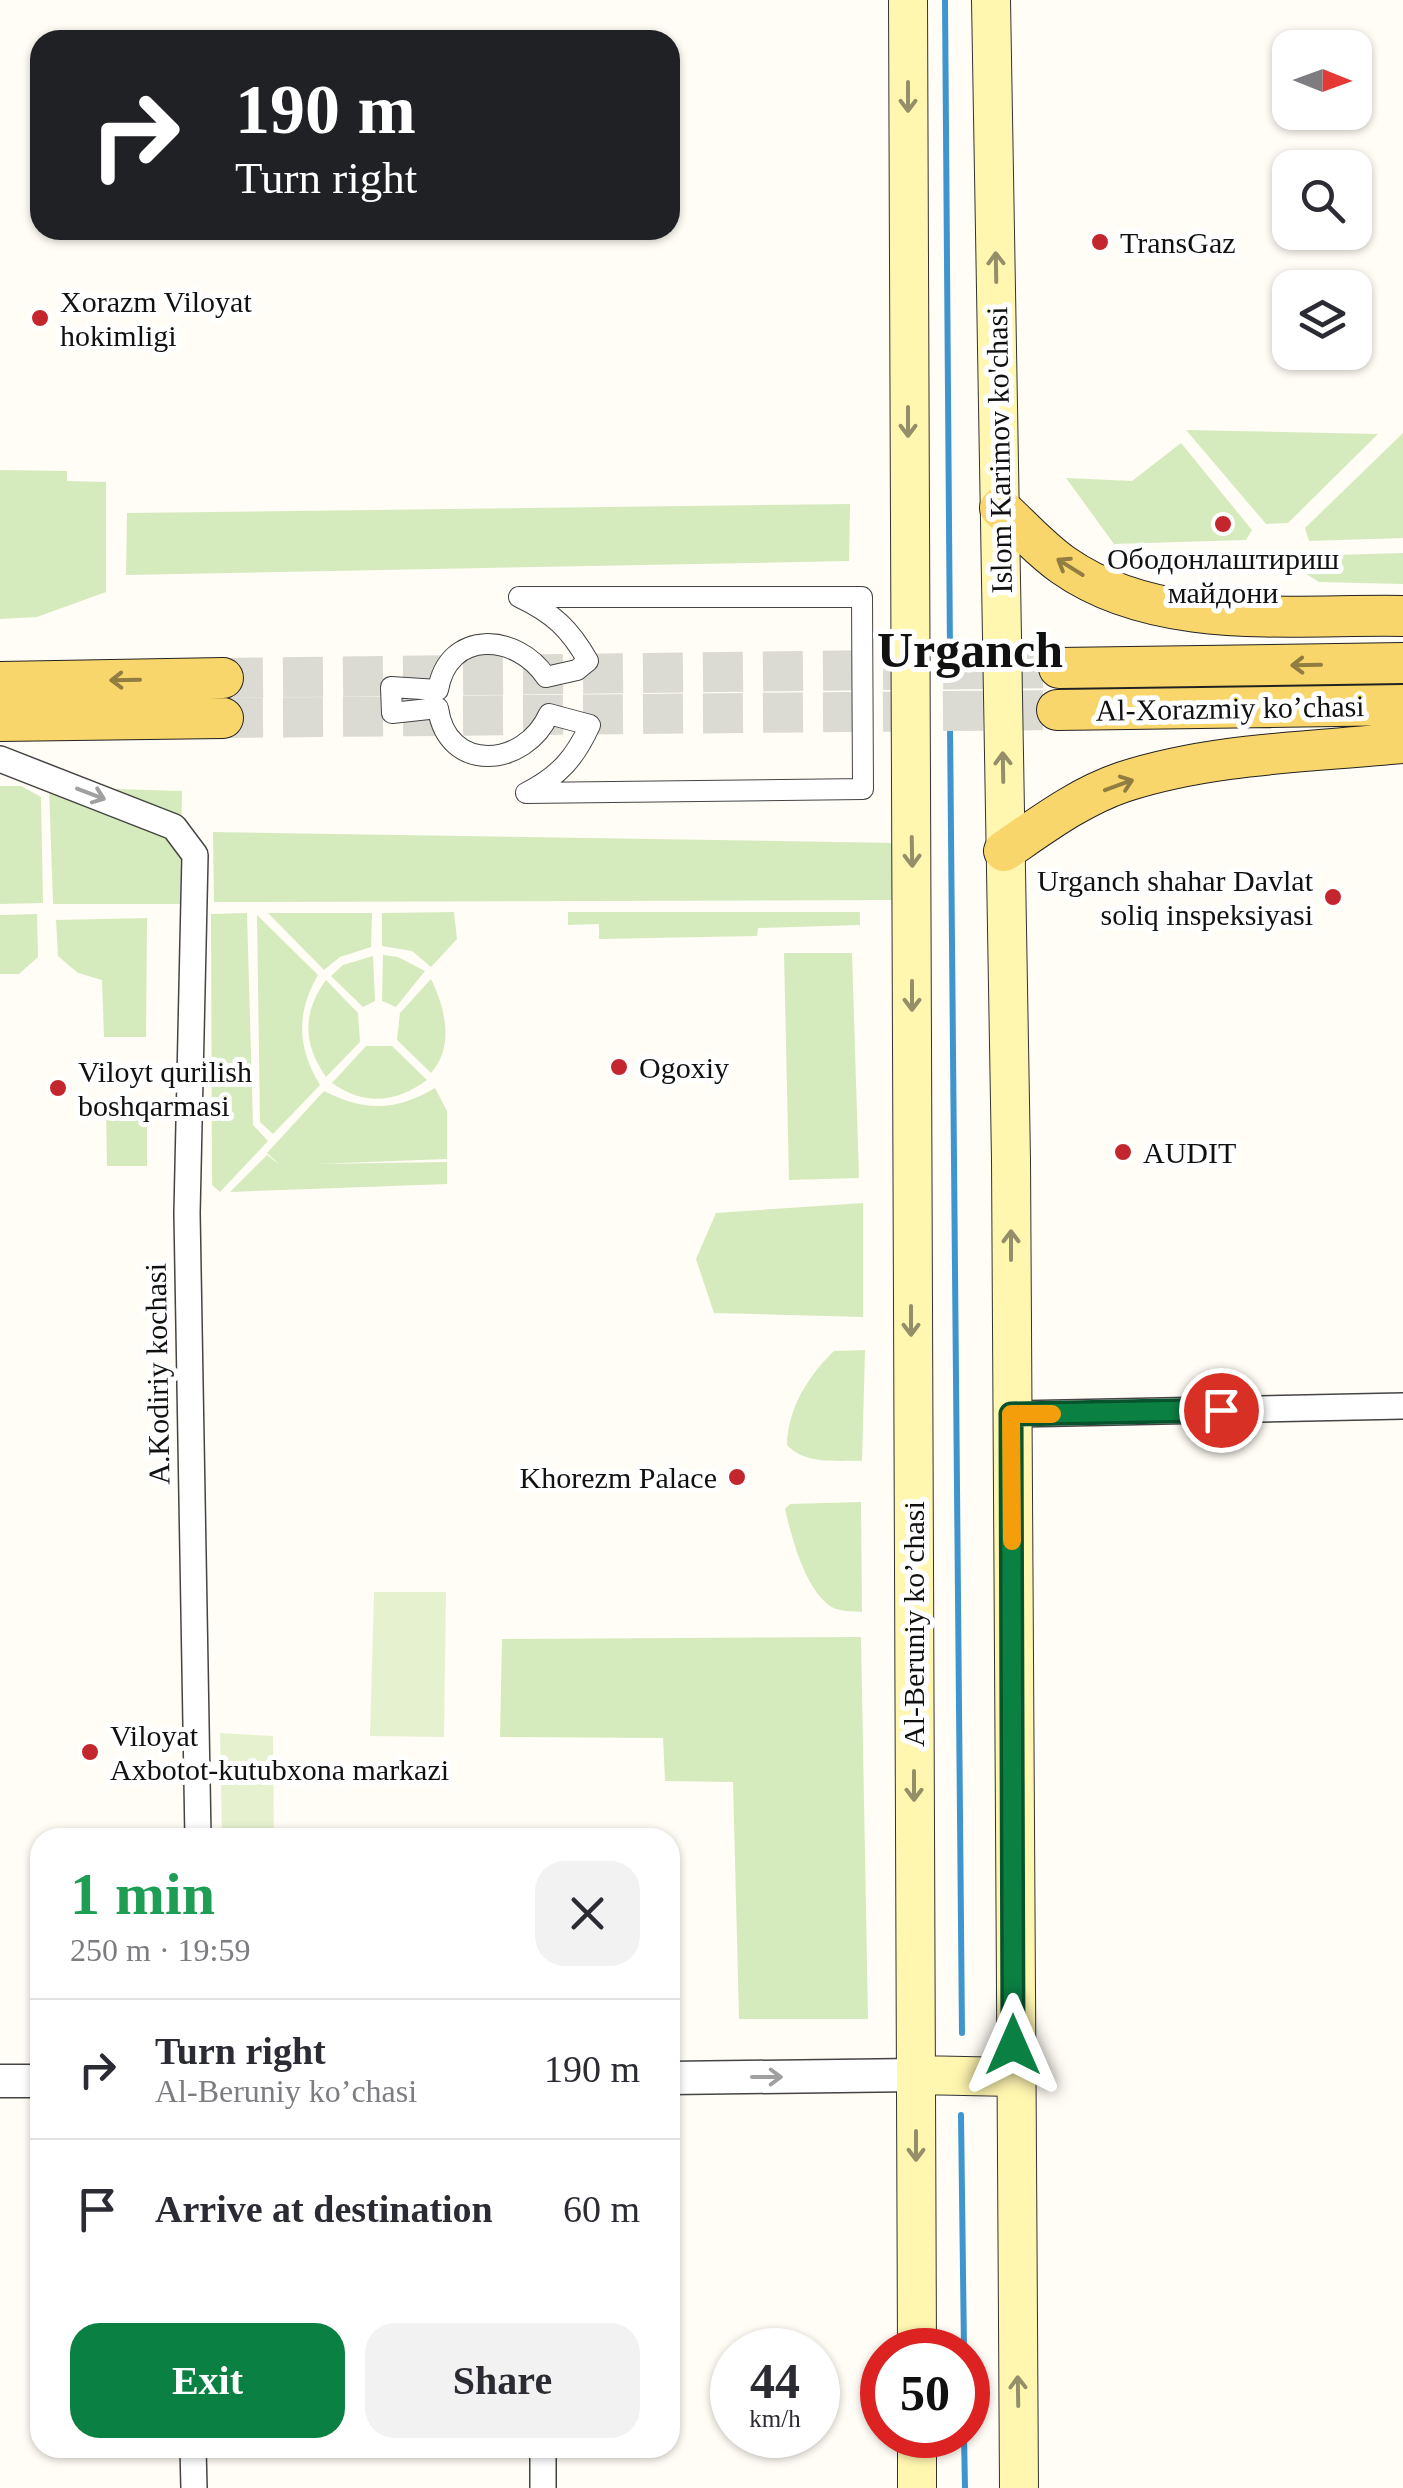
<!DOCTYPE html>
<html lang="en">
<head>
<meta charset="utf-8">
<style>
  :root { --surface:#fff; --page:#f2f2f3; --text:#2b2b33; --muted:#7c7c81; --line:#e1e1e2; --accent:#0b8043 }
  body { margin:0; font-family:"Times New Roman",serif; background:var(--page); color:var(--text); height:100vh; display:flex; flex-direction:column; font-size:38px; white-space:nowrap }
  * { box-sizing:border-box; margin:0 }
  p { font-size:32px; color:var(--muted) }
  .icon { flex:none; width:55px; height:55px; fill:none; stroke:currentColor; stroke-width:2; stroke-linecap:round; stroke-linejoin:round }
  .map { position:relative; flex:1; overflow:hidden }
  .details { position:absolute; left:30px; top:1828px; width:650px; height:630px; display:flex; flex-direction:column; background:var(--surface); border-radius:30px; box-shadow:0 2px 8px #0004 }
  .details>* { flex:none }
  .banner { position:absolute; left:30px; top:30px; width:650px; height:210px; border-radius:30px; box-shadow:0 2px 8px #0004; background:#202124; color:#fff; overflow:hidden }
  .needle { width:65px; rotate:91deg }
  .tools { position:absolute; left:1272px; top:30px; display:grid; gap:20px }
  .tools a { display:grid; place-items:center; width:100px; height:100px; border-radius:20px; background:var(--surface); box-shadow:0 2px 8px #0004; font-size:50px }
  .speed { position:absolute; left:710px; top:2328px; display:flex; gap:20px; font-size:50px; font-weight:700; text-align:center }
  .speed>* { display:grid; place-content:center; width:130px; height:130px; border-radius:50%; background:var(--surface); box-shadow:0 2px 8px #0004; line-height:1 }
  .speed small { font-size:25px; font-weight:400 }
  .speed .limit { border:15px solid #d22; background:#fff; color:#111 }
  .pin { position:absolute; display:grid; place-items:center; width:85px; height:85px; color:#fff; margin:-42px; border:5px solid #fff; border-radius:50%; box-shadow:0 2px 10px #0007 }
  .me { position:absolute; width:110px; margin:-55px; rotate:0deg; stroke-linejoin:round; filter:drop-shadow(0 0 8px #0008) }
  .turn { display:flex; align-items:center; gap:35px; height:210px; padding:0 40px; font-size:45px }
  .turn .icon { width:130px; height:130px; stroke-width:2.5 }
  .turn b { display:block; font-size:70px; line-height:85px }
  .round { display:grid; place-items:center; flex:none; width:105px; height:105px; border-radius:30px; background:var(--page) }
  .head { display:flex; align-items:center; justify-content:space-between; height:170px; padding:0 40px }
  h1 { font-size:60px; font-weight:700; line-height:75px; color:#1e9e55 }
  .cta { display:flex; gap:20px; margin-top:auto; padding:20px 40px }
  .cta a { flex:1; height:115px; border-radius:30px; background:var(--accent); color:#fff; font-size:40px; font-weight:700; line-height:115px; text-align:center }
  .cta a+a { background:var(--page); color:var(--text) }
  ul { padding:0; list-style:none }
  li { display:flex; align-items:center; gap:30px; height:140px; padding:0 40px; border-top:2px solid var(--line) }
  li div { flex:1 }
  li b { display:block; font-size:38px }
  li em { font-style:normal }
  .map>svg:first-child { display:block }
</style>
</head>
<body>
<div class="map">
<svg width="1403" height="2488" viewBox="0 0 1403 2488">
  <rect width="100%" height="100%" fill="#fffdf5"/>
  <!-- green -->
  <path fill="#d5ebbd" d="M1186,430L1378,434L1288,523L1266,524Z
    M1403,433V538L1309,541L1305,528Z
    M1181,443L1252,530L1246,540L1114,544L1066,478L1132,481Z
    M0,470L67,471V481L106,482V592L37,617L0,619Z
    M850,504L849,561L126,575L127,513Z
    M1403,553V584L1319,582L1303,572L1302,556Z
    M0,786H21L41,797L43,903L0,904Z
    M49,787L182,791L180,904H53Z
    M213,832L897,843L896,900L214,902Z
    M454,912L457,939L431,967L412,951L382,946V913Z
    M568,912H860V925L758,928L757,936L599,939V924L568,925Z
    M247,913L253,1125L268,1141L220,1192L212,1185L211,914Z
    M268,913H372L371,947L340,957L324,970Z
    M37,914L38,957L19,974H0V915Z
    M257,915L318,975C296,1013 297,1047 320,1085L273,1134L260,1122Z
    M147,918L146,1037H104L102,980L78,973L58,956L56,920Z
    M784,953H852L859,1178L789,1180Z
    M383,955L398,957L425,971L396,1007L382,1001Z
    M373,956L375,1001L363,1007L331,976L343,965Z
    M431,979C445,1008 455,1046 431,1073L397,1040L400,1013Z
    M326,980L358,1013L360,1042L326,1077C303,1044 302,1013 326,980Z
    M366,1046H392L427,1080C396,1103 365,1106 332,1083Z
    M435,1088L447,1111V1159L317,1164L447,1162V1184L230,1192L267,1155L280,1165L267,1153L324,1091C365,1112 396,1111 435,1088Z
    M147,1105V1166H107L106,1106Z
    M863,1203V1317L714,1313L696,1259L716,1213Z
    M865,1350L862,1461C836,1460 806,1465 787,1445C788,1408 808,1376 834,1351Z
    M861,1502L862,1612C851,1611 839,1612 830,1606C804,1587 792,1538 785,1509L790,1504Z
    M861,1637L868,2019H739L733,1782L665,1781L663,1738L500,1737L502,1639Z"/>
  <!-- pitch -->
  <path fill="#e6f2cf" d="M374,1592H446L444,1737L370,1736Z
    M220,1733L273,1736L274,1837H222Z"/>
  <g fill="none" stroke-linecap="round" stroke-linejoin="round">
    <!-- stream -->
    <path stroke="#3f96cf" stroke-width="6" d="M945,0L950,653
      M950,724L962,2033
      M961,2115L964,2350
      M964,2435L965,2488"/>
    <!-- primary-tunnel -->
    <path stroke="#dbdad3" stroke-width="40" stroke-dasharray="40 20" stroke-linecap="butt" d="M223,678L1059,668
      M223,718L1057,710"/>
    <defs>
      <path id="pedestrian" d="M519,597H862L863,789L526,793C559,776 575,758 590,725L549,714C525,768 447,774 438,708L392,713L391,687L438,690C448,629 517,633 546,677L577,670L588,661C570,629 553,613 519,597Z"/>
      <path id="minor" d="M0,759L174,827L195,855L187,1213L198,1838
        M1011,1414L1403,1406
        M193,2448L194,2488
        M543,2448V2488"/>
      <path id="tertiary" d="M670,2078L916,2075
        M0,2081H40"/>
      <path id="secondary" d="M908,0L917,2350
        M991,0L1011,1160L1019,2488
        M916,2075L1013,2077
        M917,2435V2488"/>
      <path id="primary" d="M1000,508C1020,526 1040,549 1063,565C1158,632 1293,614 1403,616
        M1059,668L1403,663
        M0,682L223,678
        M1057,710L1403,705
        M0,721L223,718
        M1004,851C1042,825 1079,797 1123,782C1212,753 1311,752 1403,743"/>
    </defs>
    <!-- pedestrian casing -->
    <use href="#pedestrian" stroke="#444" stroke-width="22"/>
    <!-- minor casing -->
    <use href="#minor" stroke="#444" stroke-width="28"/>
    <!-- tertiary casing -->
    <use href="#tertiary" stroke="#444" stroke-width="35"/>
    <!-- secondary casing -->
    <use href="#secondary" stroke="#333" stroke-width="40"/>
    <!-- primary casing -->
    <use href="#primary" stroke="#222" stroke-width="42"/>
    <!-- pedestrian -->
    <use href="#pedestrian" stroke="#fff" stroke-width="20"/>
    <!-- minor -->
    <use href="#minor" stroke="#fff" stroke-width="25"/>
    <!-- tertiary -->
    <use href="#tertiary" stroke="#fff" stroke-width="32"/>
    <!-- secondary -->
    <use href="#secondary" stroke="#fff6b0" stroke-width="38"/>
    <!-- primary -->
    <use href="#primary" stroke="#f9d66b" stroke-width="40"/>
  </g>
  <!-- one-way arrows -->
  <defs><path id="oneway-shaft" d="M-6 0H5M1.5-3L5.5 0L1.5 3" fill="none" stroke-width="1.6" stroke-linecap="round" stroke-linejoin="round" transform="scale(2.5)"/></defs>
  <g stroke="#948f68">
    <use href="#oneway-shaft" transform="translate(908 97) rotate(90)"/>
    <use href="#oneway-shaft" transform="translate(996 267) rotate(-91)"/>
    <use href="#oneway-shaft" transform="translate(908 422) rotate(90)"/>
    <use href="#oneway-shaft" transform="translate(1003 767) rotate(-91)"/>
    <use href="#oneway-shaft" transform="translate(912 852) rotate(89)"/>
    <use href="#oneway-shaft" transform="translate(912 996) rotate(90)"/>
    <use href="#oneway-shaft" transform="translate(1011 1245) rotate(-90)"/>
    <use href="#oneway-shaft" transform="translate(911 1321) rotate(90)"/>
    <use href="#oneway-shaft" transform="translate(914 1786) rotate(90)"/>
    <use href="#oneway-shaft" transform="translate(916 2146) rotate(90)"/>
    <use href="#oneway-shaft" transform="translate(1018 2391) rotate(-91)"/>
  </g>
  <g stroke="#917d42">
    <use href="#oneway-shaft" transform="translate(1070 567) rotate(-148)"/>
    <use href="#oneway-shaft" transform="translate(1306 665) rotate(179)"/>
    <use href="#oneway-shaft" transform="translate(125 680) rotate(179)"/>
    <use href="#oneway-shaft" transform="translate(1119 785) rotate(-20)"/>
  </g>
  <g stroke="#a0a0a0">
    <use href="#oneway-shaft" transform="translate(91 794) rotate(21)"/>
    <use href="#oneway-shaft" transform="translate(767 2077)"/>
  </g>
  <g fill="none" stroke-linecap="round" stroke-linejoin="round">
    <defs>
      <path id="route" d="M1013,2045L1011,1414L1221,1410"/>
    </defs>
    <!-- route casing -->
    <use href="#route" stroke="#07532c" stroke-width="25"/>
    <!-- route -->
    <use href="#route" stroke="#0b8043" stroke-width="18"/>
    <!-- slow -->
    <path stroke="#f59e0b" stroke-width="18" d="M1012,1541L1011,1414H1052"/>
  </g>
  <!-- markers -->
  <g fill="#c4262e" stroke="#fff" stroke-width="4">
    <circle cx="1100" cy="242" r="10"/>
    <circle cx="40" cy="318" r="10"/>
    <circle cx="1223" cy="524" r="10"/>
    <circle cx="1333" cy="897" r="10"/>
    <circle cx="619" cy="1067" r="10"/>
    <circle cx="58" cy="1088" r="10"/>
    <circle cx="1123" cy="1152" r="10"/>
    <circle cx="737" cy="1477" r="10"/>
    <circle cx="90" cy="1752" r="10"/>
  </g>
  <g text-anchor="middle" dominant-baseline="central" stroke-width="10" stroke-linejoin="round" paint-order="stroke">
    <!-- poi labels -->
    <g font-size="30" fill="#111" stroke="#fff" text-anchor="start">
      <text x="1120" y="242">TransGaz</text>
      <text x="60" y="301">Xorazm Viloyat<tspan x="60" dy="34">hokimligi</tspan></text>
      <text x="1223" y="558" text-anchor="middle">Ободонлаштириш<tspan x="1223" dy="34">майдони</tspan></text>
      <text x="1313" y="880" text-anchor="end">Urganch shahar Davlat<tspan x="1313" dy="34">soliq inspeksiyasi</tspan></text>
      <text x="639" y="1067">Ogoxiy</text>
      <text x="78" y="1071">Viloyt qurilish<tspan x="78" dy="34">boshqarmasi</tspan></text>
      <text x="1143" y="1152">AUDIT</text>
      <text x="717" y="1477" text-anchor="end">Khorezm Palace</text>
      <text x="110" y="1735">Viloyat<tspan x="110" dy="34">Axbotot-kutubxona markazi</tspan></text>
    </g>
    <!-- street labels -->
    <g font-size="30" fill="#111" stroke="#fff">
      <text transform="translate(999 450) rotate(-91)">Islom Karimov ko'chasi</text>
      <text transform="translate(1230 708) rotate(-1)">Al-Xorazmiy ko’chasi</text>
      <text transform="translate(157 1374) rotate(-91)">A.Kodiriy kochasi</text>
      <text transform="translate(913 1624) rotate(-90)">Al-Beruniy ko’chasi</text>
    </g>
    <!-- town labels -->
    <g font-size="50" font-weight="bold" fill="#111" stroke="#fff">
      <text x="970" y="650">Urganch</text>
    </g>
  </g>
</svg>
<div class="tools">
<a><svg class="needle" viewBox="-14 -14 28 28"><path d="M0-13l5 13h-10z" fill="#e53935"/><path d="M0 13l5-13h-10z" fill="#7c7c81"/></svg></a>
<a><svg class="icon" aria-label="search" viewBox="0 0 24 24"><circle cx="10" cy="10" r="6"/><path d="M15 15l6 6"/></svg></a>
<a><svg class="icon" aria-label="layers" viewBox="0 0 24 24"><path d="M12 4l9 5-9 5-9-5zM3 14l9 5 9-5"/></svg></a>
</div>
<div class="speed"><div>44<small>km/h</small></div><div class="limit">50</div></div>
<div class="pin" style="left:1221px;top:1410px;background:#d93025"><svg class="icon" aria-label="arrive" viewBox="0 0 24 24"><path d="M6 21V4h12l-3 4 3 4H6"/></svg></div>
<svg class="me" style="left:1013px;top:2045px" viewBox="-20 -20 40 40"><path d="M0-17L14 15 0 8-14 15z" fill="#0b8043" stroke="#fff" stroke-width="4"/></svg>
<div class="banner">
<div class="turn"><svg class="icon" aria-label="right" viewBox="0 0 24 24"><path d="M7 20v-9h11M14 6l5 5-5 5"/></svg><div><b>190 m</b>Turn right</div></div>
</div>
<section class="details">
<div class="head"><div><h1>1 min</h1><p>250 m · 19:59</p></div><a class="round"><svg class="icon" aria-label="close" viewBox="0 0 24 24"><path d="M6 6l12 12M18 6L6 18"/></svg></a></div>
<ul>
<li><svg class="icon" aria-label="right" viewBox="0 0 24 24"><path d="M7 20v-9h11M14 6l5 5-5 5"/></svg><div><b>Turn right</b><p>Al-Beruniy ko’chasi</p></div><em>190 m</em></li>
<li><svg class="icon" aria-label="arrive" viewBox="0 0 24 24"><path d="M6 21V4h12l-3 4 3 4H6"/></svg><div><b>Arrive at destination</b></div><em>60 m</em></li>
</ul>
<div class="cta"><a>Exit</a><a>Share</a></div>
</section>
</div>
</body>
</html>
